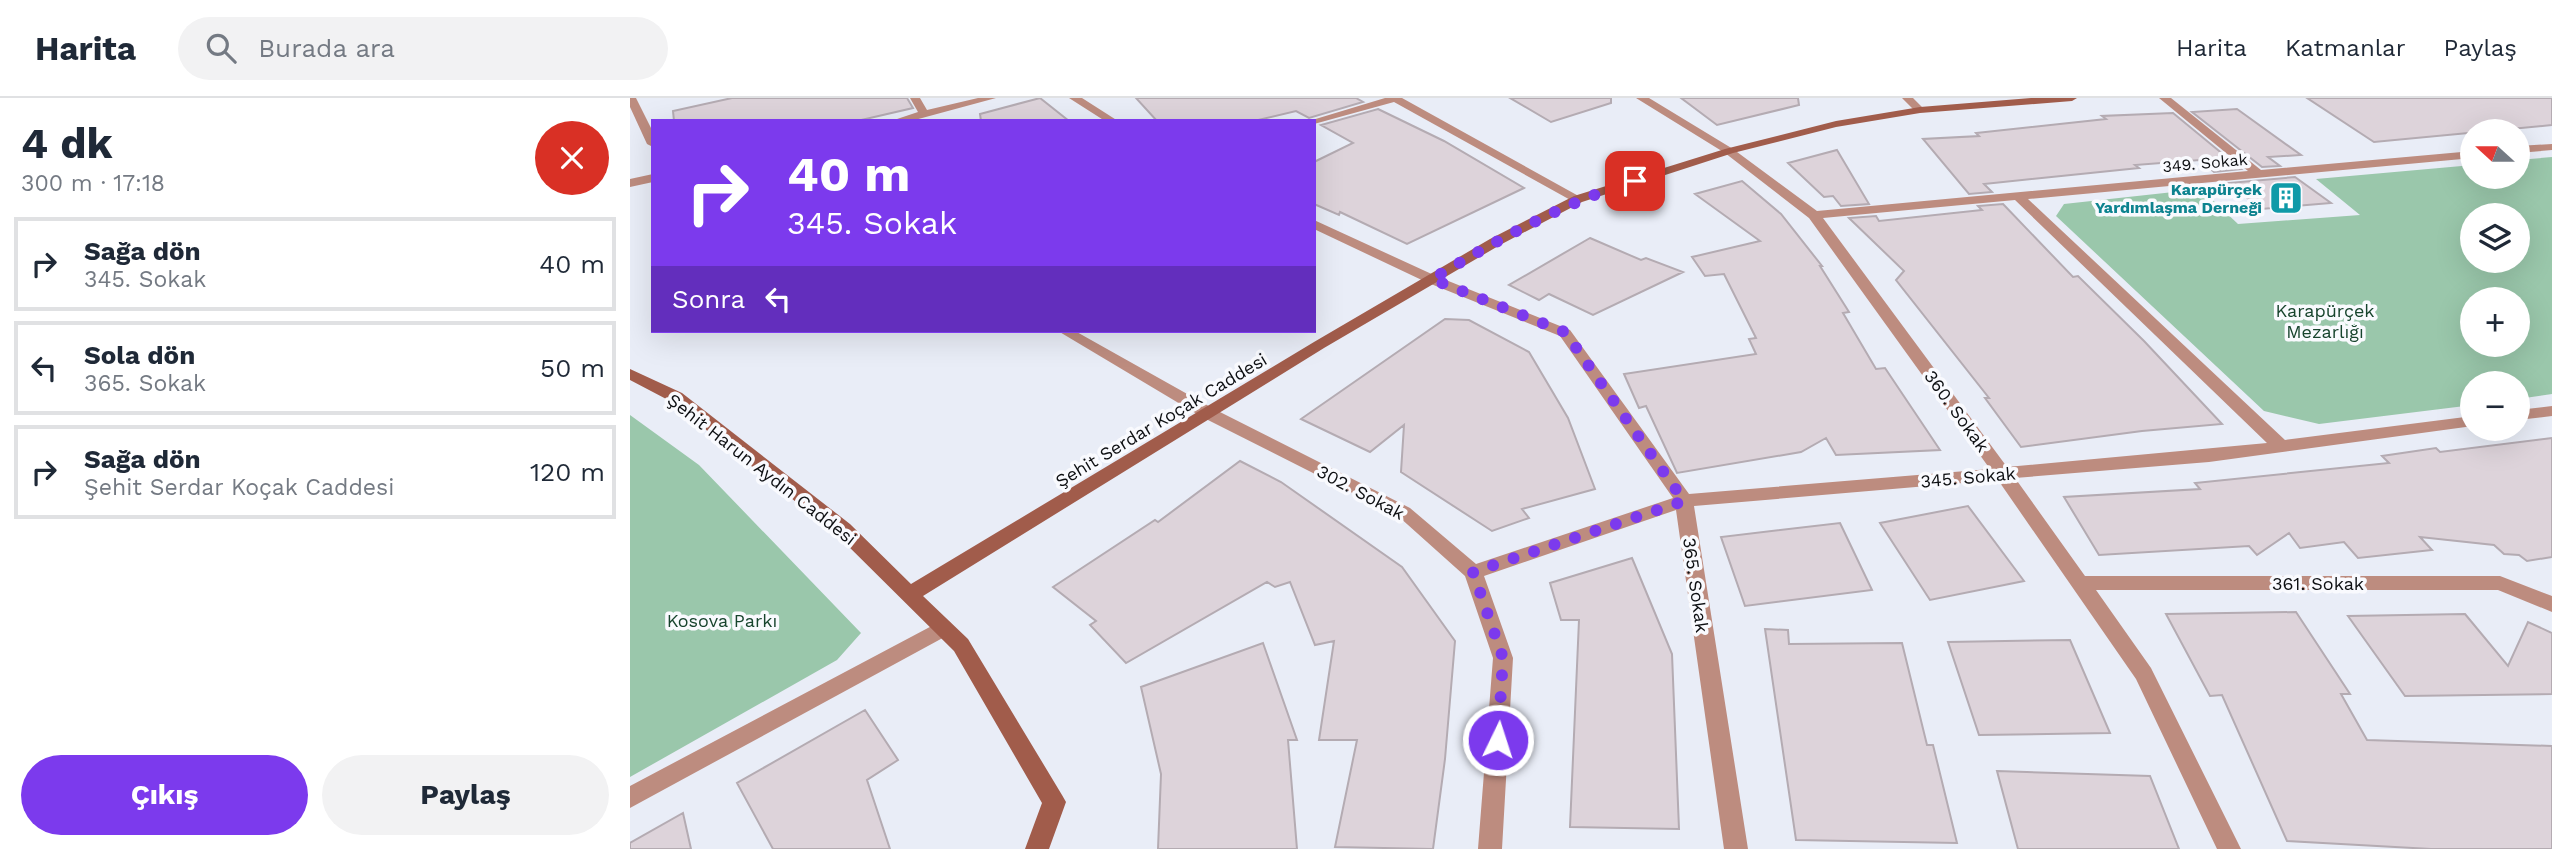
<!DOCTYPE html>
<html lang="tr">
<head>
<meta charset="utf-8">
<style>
  :root { --surface:#fff; --page:#f2f2f3; --text:#1f2937; --muted:#747a83; --line:#e0e1e3; --accent:#7c3aed }
  body { margin:0; font-family:"Work Sans",sans-serif; background:var(--page); color:var(--text); height:100vh; display:flex; flex-direction:column; font-size:26px; white-space:nowrap }
  * { box-sizing:border-box; margin:0 }
  p { font-size:23px; color:var(--muted) }
  .icon { flex:none; width:38px; height:38px; fill:none; stroke:currentColor; stroke-width:2; stroke-linecap:round; stroke-linejoin:round }
  .map { position:relative; flex:1; overflow:hidden }
  .panel { display:flex; flex-direction:column; background:var(--surface); width:630px }
  .panel>* { flex:none }
  .top-card { position:absolute; left:21px; top:21px; width:665px; height:214px; border-radius:0px; box-shadow:0 7px 28px #0002; background:#7c3aed; color:#fff; overflow:hidden }
  .needle { width:46px; rotate:291deg }
  .buttons { position:absolute; left:1830px; top:21px; display:grid; gap:14px }
  .buttons a { display:grid; place-items:center; width:70px; height:70px; border-radius:50%; background:var(--surface); box-shadow:0 7px 28px #0002; font-size:35px }
  .pin { position:absolute; display:grid; place-items:center; width:60px; height:60px; color:#fff; margin:-30px; border-radius:14px; box-shadow:0 4px 10px #0006 }
  .me { position:absolute; width:77px; margin:-38px; rotate:4deg; stroke-linejoin:round; filter:drop-shadow(0 0 5px #0008) }
  .turn { display:flex; align-items:center; gap:24px; height:147px; padding:0 21px; font-size:32px }
  .turn .icon { width:91px; height:91px; stroke-width:2.5 }
  .turn b { display:block; font-size:49px; line-height:60px }
  .then { display:flex; align-items:center; height:66px; padding:0 21px; background:#0003; gap:14px; font-size:26px }
  .round { display:grid; place-items:center; flex:none; width:74px; height:74px; border-radius:37px; background:var(--page) }
  .head { display:flex; align-items:center; justify-content:space-between; height:119px; padding:0 21px }
  h1 { font-size:42px; font-weight:700; line-height:52px }
  .cta { display:flex; gap:14px; margin-top:auto; padding:14px 21px }
  .cta a { flex:1; height:80px; border-radius:42px; background:var(--accent); color:#fff; font-size:28px; font-weight:700; line-height:80px; text-align:center }
  .cta a+a { background:var(--page); color:var(--text) }
  ul { padding:0; list-style:none }
  li { display:flex; align-items:center; gap:21px; height:94px; margin:0 14px 10px; padding:0 7px; border:4px solid var(--line); border-radius:0px }
  li div { flex:1 }
  li b { display:block; font-size:26px }
  li em { font-style:normal }
  header { display:flex; align-items:center; gap:42px; box-sizing:border-box; height:98px; padding:0 35px; background:var(--surface); border-bottom:2px solid var(--line) }
  header strong { font-size:33px }
  nav { display:flex; gap:38px; margin-inline-start:auto; font-size:24px }
  .search { width:490px; height:63px; background:var(--page); display:flex; align-items:center; gap:18px; box-sizing:border-box; padding:0 24px; border-radius:38px; color:var(--muted); font-size:26px }
  main { display:flex; flex:1; min-height:0 }
  .map>svg:first-child { display:block }
</style>
</head>
<body>
<header>
<strong>Harita</strong>
<div class="search"><svg class="icon" aria-label="search" viewBox="0 0 24 24"><circle cx="10" cy="10" r="6"/><path d="M15 15l6 6"/></svg>Burada ara</div>
<nav><a>Harita</a><a>Katmanlar</a><a>Paylaş</a></nav>
</header>
<main>
<section class="panel">
<div class="head"><div><h1>4 dk</h1><p>300 m · 17:18</p></div><a class="round" style="background:#d93025;color:#fff"><svg class="icon" aria-label="close" viewBox="0 0 24 24"><path d="M6 6l12 12M18 6L6 18"/></svg></a></div>
<ul>
<li><svg class="icon" aria-label="right" viewBox="0 0 24 24"><path d="M7 20v-9h11M14 6l5 5-5 5"/></svg><div><b>Sağa dön</b><p>345. Sokak</p></div><em>40 m</em></li>
<li><svg class="icon" aria-label="left" viewBox="0 0 24 24"><path d="M17 20v-9H6M10 6l-5 5 5 5"/></svg><div><b>Sola dön</b><p>365. Sokak</p></div><em>50 m</em></li>
<li><svg class="icon" aria-label="right" viewBox="0 0 24 24"><path d="M7 20v-9h11M14 6l5 5-5 5"/></svg><div><b>Sağa dön</b><p>Şehit Serdar Koçak Caddesi</p></div><em>120 m</em></li>
</ul>
<div class="cta"><a>Çıkış</a><a>Paylaş</a></div>
</section>
<div class="map">
<svg width="1922" height="751" viewBox="0 0 1922 751">
  <rect width="100%" height="100%" fill="#e9edf7"/>
  <!-- green -->
  <path fill="#9ac7ab" fill-rule="evenodd" d="M1922,59V296L1888,301V285H1843V307L1689,326L1634,313L1426,118L1434,106L1571,91L1608,126L1730,117L1686,81L1843,67V79H1888V62ZM1843,117H1888V163H1843ZM1843,201H1888V247H1843Z
    M0,317L69,367L231,535L207,562L0,679Z"/>
  <!-- building -->
  <path fill="#ddd3da" stroke="#b4abb2" stroke-width="2" d="M102,0H277L283,10L227,23H44L43,13Z
    M410,0L439,23H351L350,16Z
    M506,0H726L733,4L679,20L666,13L624,23H527Z
    M880,0H981V5L921,24Z
    M1051,0H1168L1169,7L1087,27Z
    M1677,0H1922V27L1744,44Z
    M748,11L814,43L894,90L777,146L710,114L709,117L684,106V64L723,45L691,27Z
    M1607,11L1671,57L1638,59L1650,68L1632,69L1562,14Z
    M1543,15L1611,71L1584,74L1570,62L1505,67L1509,70L1354,86L1362,94L1339,96L1293,41L1349,38L1346,35L1476,21L1472,18Z
    M1207,52L1239,106L1211,108L1203,98L1194,99L1158,65Z
    M1665,79L1701,105L1631,111L1599,85Z
    M1112,83L1151,116L1192,168H1190L1219,214L1213,215L1246,271L1255,270L1310,352L1206,357L1196,340L1171,354L1047,375L1016,308L1009,310L994,276L1126,256L1119,241L1126,240L1094,176L1075,178L1062,159L1130,143L1065,96Z
    M1373,106L1443,179L1448,178L1514,243L1592,326L1512,333L1391,349L1355,300H1359L1266,182L1274,173L1219,120L1246,118L1249,123L1352,112L1348,108Z
    M960,140L1011,162L1016,160L1053,174L963,217L919,196L909,202L879,187Z
    M815,221L839,222L899,254L938,320L965,391L892,411L899,420L862,433L771,374L774,327L740,354L671,321Z
    M1922,340V459L1897,463L1889,457L1874,456L1864,447L1790,439L1802,452L1728,460L1714,444L1670,450L1659,435L1627,457L1619,448L1469,457L1434,399L1570,391L1565,385L1759,365L1752,358L1806,350L1810,354Z
    M610,363L651,384L772,469L825,543L815,661L803,751L705,749L727,642H689L704,543L685,547L660,484L645,489L637,484L496,565L460,527L466,523L423,489L525,422L528,424Z
    M1338,408L1394,483L1300,502L1250,425Z
    M1210,425L1242,492L1115,508L1091,439Z
    M1002,460L1042,556L1049,731L940,729L949,522H931L920,485Z
    M1666,514L1720,596H1711L1737,642L1922,648V751H1801L1657,743L1592,597L1580,598L1536,516Z
    M1835,516L1878,568L1898,524L1922,535V596L1775,598L1718,518Z
    M1135,531L1158,532L1159,546L1272,545L1297,647H1303L1327,745L1166,742Z
    M1440,542L1480,635L1349,637L1318,544Z
    M633,545L667,642H658L667,751H528L531,676L511,589Z
    M235,612L268,662L237,682L260,751H143L107,685Z
    M1367,673L1520,678L1549,751H1388Z
    M53,715L61,751H0V745Z"/>
  <g fill="none" stroke-linecap="round" stroke-linejoin="round">
    <!-- street -->
    <path fill="#bd8c7f" fill-rule="evenodd" d="M0,0H6L23,34V49L17,46L0,9Z
      M280,0H290L297,12L348,0H366L281,23H261L288,14Z
      M439,0H452L488,23H475Z
      M755,0H772L954,101L944,104L764,4L684,26V23H679Z
      M1006,0H1019L1103,51L1187,113L1618,73L1529,0H1541L1631,72L1843,53V60L1398,101L1655,342L1843,318V328L1579,364L1385,380L1455,478H1870L1922,498V514L1868,492H1466L1521,570L1611,751H1587L1506,581L1368,382L1064,408L1118,751H1094L1046,412L854,478L883,560L872,751H848L863,560L835,478L768,418L572,319L428,233H445L584,311L780,410L846,466L1043,400L930,238L796,184L684,131V122L806,178L940,232L1059,396L1360,371L1179,120L1095,55ZM1385,102L1637,345L1377,369L1193,120Z
      M1272,0H1283L1295,12L1286,14Z
      M1922,46V52L1888,55V48Z
      M23,76V84L0,89V81Z
      M1922,308V318L1888,322V312Z
      M313,522L320,524L323,530L320,536L0,710V688Z"/>
    <!-- secondary -->
    <path fill="#a15c4b" fill-rule="evenodd" d="M1401,0H1447L1442,3L1290,15L1206,29L1103,55L952,104L870,147L694,250L293,498L338,541L432,697L436,704L419,751H395L412,705L324,553L206,436L40,303L0,282V271L52,295L220,426L281,486L684,244L860,141L944,98L1095,51L1206,23L1290,9Z"/>
  </g>
  <g fill="none" stroke-linecap="round" stroke-linejoin="round">
    <!-- route -->
    <path stroke="#7c3aed" stroke-width="12" stroke-dasharray="0 21.6" d="M868,642L873,560L843,474L1054,403L935,234L802,181C868,142 930,106 1005,83"/>
  </g>
  <!-- icons -->
  <defs>
    <symbol id="building-square" viewBox="-11 -11 22 22"><rect x="-9" y="-9" width="18" height="18" rx="4" fill="#0f9aa8" stroke="#f9fafe"/><path d="M-4-6H4V6H1V3H-1V6H-4ZM-2.5-4.3h1.7v1.8h-1.7ZM.8-4.3h1.7v1.8H.8ZM-2.5-1h1.7V.8h-1.7ZM.8-1h1.7V.8H.8Z" fill="#fff"/></symbol>
  </defs>
  <g fill-rule="evenodd">
    <use href="#building-square" x="1637" y="81" width="38" height="38"/>
  </g>
  <g text-anchor="middle" dominant-baseline="central" stroke-width="7" stroke-linejoin="round" paint-order="stroke">
    <!-- far-street labels -->
    <g font-size="16" fill="#0d0f12" stroke="#f9fafe">
      <text transform="translate(1575 65) rotate(-5)">349. Sokak</text>
    </g>
    <!-- far-culture labels -->
    <g font-size="16" font-weight="bold" fill="#0d838f" stroke="#f9fafe" text-anchor="end">
      <text x="1632" y="91">Karapürçek<tspan x="1632" dy="18">Yardımlaşma Derneği</tspan></text>
    </g>
    <!-- park labels -->
    <g font-size="18" fill="#17442d" stroke="#f9fafe">
      <text x="1695" y="212">Karapürçek<tspan x="1695" dy="21">Mezarlığı</tspan></text>
      <text x="92" y="522">Kosova Parkı</text>
    </g>
    <!-- street labels -->
    <g font-size="18" fill="#0d0f12" stroke="#f9fafe">
      <text transform="translate(1327 313) rotate(54)">360. Sokak</text>
      <text transform="translate(531 322) rotate(-31)">Şehit Serdar Koçak Caddesi</text>
      <text transform="translate(132 371) rotate(38)">Şehit Harun Aydın Caddesi</text>
      <text transform="translate(1338 379) rotate(-5)">345. Sokak</text>
      <text transform="translate(731 394) rotate(28)">302. Sokak</text>
      <text x="1688" y="485">361. Sokak</text>
      <text transform="translate(1066 487) rotate(82)">365. Sokak</text>
    </g>
  </g>
</svg>
<div class="buttons">
<a><svg class="needle" viewBox="-14 -14 28 28"><path d="M0-13l5 13h-10z" fill="#e53935"/><path d="M0 13l5-13h-10z" fill="#747a83"/></svg></a>
<a><svg class="icon" aria-label="layers" viewBox="0 0 24 24"><path d="M12 4l9 5-9 5-9-5zM3 14l9 5 9-5"/></svg></a>
<a>+</a>
<a>−</a>
</div>
<div class="pin" style="left:1005px;top:83px;background:#d93025"><svg class="icon" aria-label="arrive" viewBox="0 0 24 24"><path d="M6 21V4h12l-3 4 3 4H6"/></svg></div>
<svg class="me" style="left:868px;top:642px" viewBox="-20 -20 40 40"><circle r="17" fill="#7c3aed" stroke="#fff" stroke-width="3"/><path d="M0-11L8 9 0 5-8 9z" fill="#fff"/></svg>
<div class="top-card">
<div class="turn"><svg class="icon" aria-label="right" viewBox="0 0 24 24"><path d="M7 20v-9h11M14 6l5 5-5 5"/></svg><div><b>40 m</b>345. Sokak</div></div>
<div class="then">Sonra<svg class="icon" aria-label="left" viewBox="0 0 24 24"><path d="M17 20v-9H6M10 6l-5 5 5 5"/></svg></div>
</div>
</div>
</main>
</body>
</html>
